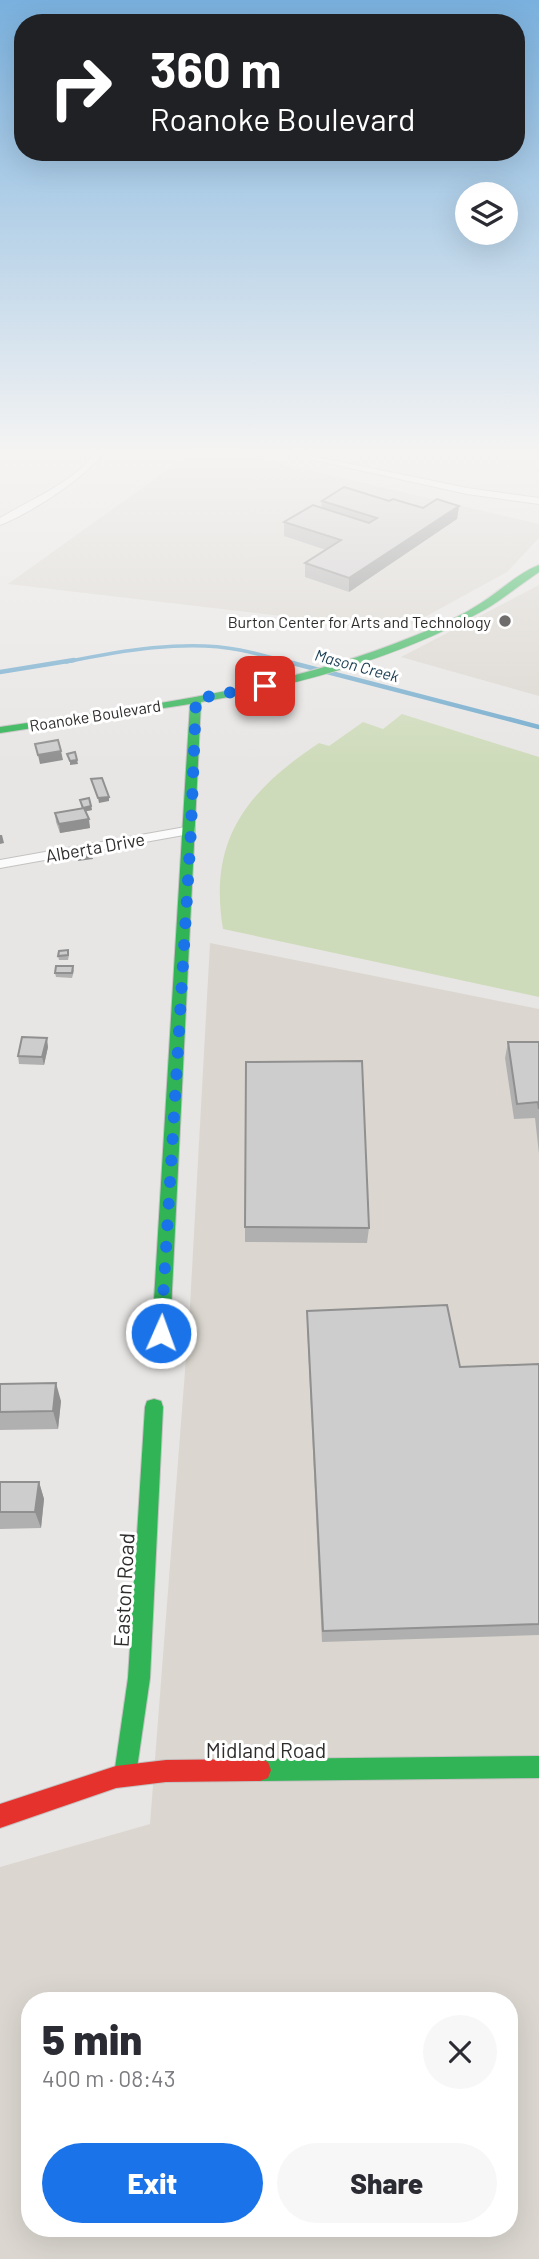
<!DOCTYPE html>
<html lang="en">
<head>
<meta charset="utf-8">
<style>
  :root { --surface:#fff; --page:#f7f7f7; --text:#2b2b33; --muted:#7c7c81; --accent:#1a73e8 }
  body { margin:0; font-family:Barlow,sans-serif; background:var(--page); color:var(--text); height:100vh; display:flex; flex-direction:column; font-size:26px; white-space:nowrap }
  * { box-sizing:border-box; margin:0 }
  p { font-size:23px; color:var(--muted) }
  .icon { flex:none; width:38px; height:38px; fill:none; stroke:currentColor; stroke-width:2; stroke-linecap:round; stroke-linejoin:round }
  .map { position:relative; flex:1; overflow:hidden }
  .sheet { position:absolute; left:21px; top:1992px; width:497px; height:245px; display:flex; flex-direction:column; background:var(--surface); border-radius:28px; box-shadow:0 7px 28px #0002 }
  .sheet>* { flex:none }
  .top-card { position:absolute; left:14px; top:14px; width:511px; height:147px; border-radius:28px; box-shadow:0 7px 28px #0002; background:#202124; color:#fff; overflow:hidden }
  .fabs { position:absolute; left:455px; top:182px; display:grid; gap:14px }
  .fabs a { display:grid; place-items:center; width:63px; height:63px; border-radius:50%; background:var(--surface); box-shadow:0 7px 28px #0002; font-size:35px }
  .pin { position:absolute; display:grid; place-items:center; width:60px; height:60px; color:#fff; margin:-30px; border-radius:14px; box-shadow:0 4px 10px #0006 }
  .me { position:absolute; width:77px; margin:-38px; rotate:2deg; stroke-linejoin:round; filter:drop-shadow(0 0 5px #0008) }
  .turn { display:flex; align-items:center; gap:24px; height:147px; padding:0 21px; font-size:32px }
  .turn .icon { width:91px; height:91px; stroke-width:2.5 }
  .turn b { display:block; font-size:49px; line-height:60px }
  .round { display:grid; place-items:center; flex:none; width:74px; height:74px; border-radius:37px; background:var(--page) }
  .head { display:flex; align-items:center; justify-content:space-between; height:119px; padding:0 21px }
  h1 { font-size:42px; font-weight:800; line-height:52px }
  .button { display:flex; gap:14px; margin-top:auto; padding:14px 21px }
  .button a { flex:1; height:80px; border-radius:42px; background:var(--accent); color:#fff; font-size:28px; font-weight:800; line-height:80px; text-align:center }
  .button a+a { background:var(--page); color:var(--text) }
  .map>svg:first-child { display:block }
</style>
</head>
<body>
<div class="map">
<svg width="539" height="2259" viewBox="0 0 539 2259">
  <rect width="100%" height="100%" fill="#e8e6e4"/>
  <!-- built -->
  <path fill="#dbd7d0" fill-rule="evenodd" d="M195,450H223L539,524V538L507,572L401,630L8,584Z
    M539,585V696L401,657Z
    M210,943L539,1009V2259H0V1867L150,1824L190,1306ZM30,2000H509V2228H30Z"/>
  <!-- green -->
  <path fill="#cedbba" d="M402,714L539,757V997L223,929C208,839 247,791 319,743L329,746L363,722L383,729Z"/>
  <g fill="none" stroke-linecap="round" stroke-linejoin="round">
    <!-- stream-far1 -->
    <path stroke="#72abcd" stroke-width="3.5" d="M66,662C119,651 186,639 240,650C256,653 272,658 288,662"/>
    <!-- stream -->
    <path stroke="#72abcd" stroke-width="4.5" d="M281,660L539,727
      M0,672L74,660"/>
    <defs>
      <path id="street" d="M97,450H105C89,476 29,514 0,525V518C31,499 76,482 97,450Z
        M269,450H283L467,488L539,498V504L467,494Z
        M191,826L195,827V833L0,868V860Z"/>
      <path id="fast" d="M539,565V572C521,584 504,598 486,609C400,658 298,685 201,702L170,1331L187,1353L184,1359C170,1364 158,1345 152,1333L190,704L0,733V727C140,707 282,690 414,636C437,627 461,616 481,603C500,591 518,573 539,565Z
        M154,1399L161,1401L163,1407L150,1678L136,1775L133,1783L125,1786L117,1783L114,1775L128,1678L145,1407L147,1401Z
        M539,1756V1778L260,1781L252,1778L249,1770L252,1762L260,1759Z"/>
      <path id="jam" d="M260,1759L268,1762L271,1770L268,1778L260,1781L166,1782L116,1788L0,1828V1804L116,1766L166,1760Z"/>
    </defs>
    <!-- street casing -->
    <use href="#street" stroke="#c3c2c1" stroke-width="2"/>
    <!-- fast casing -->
    <use href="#fast" stroke="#c3c2c1" stroke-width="2"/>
    <!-- jam casing -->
    <use href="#jam" stroke="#c3c2c1" stroke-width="2"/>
    <!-- street -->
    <use href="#street" fill="#fcfbfb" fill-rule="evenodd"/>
    <!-- fast -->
    <use href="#fast" fill="#30b455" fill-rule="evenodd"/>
    <!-- jam -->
    <use href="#jam" fill="#e5322d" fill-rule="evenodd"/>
  </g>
  <!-- wall -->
  <path fill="#b1b0b0" d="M322,501H389L423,508L459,506L457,519L349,592L305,577V563L326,550L284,536V522L321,508Z
    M80,800L91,806L92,810L86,811L90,828L60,833L56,822L55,813L82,808Z
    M69,955L68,960H59L58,956Z
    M73,966L74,971L72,978L56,977L55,973Z
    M508,1042H539V1154L535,1118L514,1119L505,1058Z
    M48,1047L44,1065L19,1064L18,1056Z
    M245,1227L369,1228L367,1243L245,1242Z
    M307,1311L460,1367L539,1364V1635L322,1642L307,1325Z
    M0,1384L61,1401L58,1429L0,1430Z
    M0,1482H39L44,1499L41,1528L0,1529Z"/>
  <!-- shaded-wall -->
  <path fill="#909090" d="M459,506L457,519L349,592V578Z
    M61,751L63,760L40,764L38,755Z
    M77,760L78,764L70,765V761Z
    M109,797V801L99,803L98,798Z
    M91,806L92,810L83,812V808Z
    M89,819L90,828L60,833L59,824Z
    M0,835H2L4,843L0,844Z
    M92,854L93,859L78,861V856Z
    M47,1038L48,1047L44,1065L42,1057Z
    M56,1383L61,1401L58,1429L53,1411Z
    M39,1482L44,1499L41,1528L35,1512Z"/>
  <!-- building -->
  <path fill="#cecdcd" stroke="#909090" stroke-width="2" d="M344,487L389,501L393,499L423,508L437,499L459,506L349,578L305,563L341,540L284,522L313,505L369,523L377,518L322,501Z
    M58,740L61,751L38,755L35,744Z
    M75,752L77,760L70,761L67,754Z
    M102,778L109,797L98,798L91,779Z
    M89,798L91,806L83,808L80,800Z
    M84,808L89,819L59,824L55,813Z
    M91,849L92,854L78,856L76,851Z
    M68,950V955L58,956L59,951Z
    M56,966H73L72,973H55Z
    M22,1037L47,1038L42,1057L18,1056Z
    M508,1042H539V1109L538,1102L517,1104Z
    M362,1061L369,1228L245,1227L246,1062Z
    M447,1305L460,1367L539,1364V1624L323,1631L307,1311Z
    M56,1383L53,1411L0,1412V1384Z
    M0,1482H39L35,1512H0Z"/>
  <!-- sky -->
  <linearGradient id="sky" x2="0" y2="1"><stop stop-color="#79b0dd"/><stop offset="0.59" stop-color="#f5f4f3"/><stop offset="1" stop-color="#f5f4f3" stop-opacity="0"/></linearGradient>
  <rect width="539" height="766" fill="url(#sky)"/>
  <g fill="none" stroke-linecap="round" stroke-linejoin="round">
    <!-- route -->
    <path stroke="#1a73e8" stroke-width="12" stroke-dasharray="0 21.6" d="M161,1333L191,830L196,699L265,686"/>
  </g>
  <!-- markers -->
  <circle fill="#6f6e6c" stroke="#fff" stroke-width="2.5" cx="505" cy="621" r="7"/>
  <g text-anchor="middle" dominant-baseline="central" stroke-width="6" stroke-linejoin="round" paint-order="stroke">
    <!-- far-poi labels -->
    <g font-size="16" fill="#2e2d2b" stroke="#fff" text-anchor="end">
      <text x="491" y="621">Burton Center for Arts and Technology</text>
    </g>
    <!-- far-water labels -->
    <g font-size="16" font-style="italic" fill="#183c51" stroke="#fff">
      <text transform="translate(357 665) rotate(15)">Mason Creek</text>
    </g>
    <!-- far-street labels -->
    <g font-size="16" fill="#2e2d2b" stroke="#fff">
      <text transform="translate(95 715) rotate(-9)">Roanoke Boulevard</text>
    </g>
    <!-- street labels -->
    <g font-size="18" fill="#2e2d2b" stroke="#fff">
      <text transform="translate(95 847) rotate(-10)">Alberta Drive</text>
    </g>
    <!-- near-street labels -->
    <g font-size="21" fill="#2e2d2b" stroke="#fff">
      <text transform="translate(123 1590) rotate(-87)">Easton Road</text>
      <text x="266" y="1749">Midland Road</text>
    </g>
  </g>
</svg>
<div class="fabs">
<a><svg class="icon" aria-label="layers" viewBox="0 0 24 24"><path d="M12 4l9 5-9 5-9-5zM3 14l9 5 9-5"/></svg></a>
</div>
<div class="pin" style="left:265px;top:686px;background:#d93025"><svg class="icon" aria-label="arrive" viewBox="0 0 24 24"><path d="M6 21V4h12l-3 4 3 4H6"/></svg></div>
<svg class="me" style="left:161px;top:1333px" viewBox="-20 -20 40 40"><circle r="17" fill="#1a73e8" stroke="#fff" stroke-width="3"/><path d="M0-11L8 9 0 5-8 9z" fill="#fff"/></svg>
<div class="top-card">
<div class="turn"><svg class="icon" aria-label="right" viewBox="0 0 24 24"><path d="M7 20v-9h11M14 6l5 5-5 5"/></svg><div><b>360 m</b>Roanoke Boulevard</div></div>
</div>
<section class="sheet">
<div class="head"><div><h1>5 min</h1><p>400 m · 08:43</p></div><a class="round"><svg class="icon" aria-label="close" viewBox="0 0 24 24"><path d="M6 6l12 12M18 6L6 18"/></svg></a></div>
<div class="button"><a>Exit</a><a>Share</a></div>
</section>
</div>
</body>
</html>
